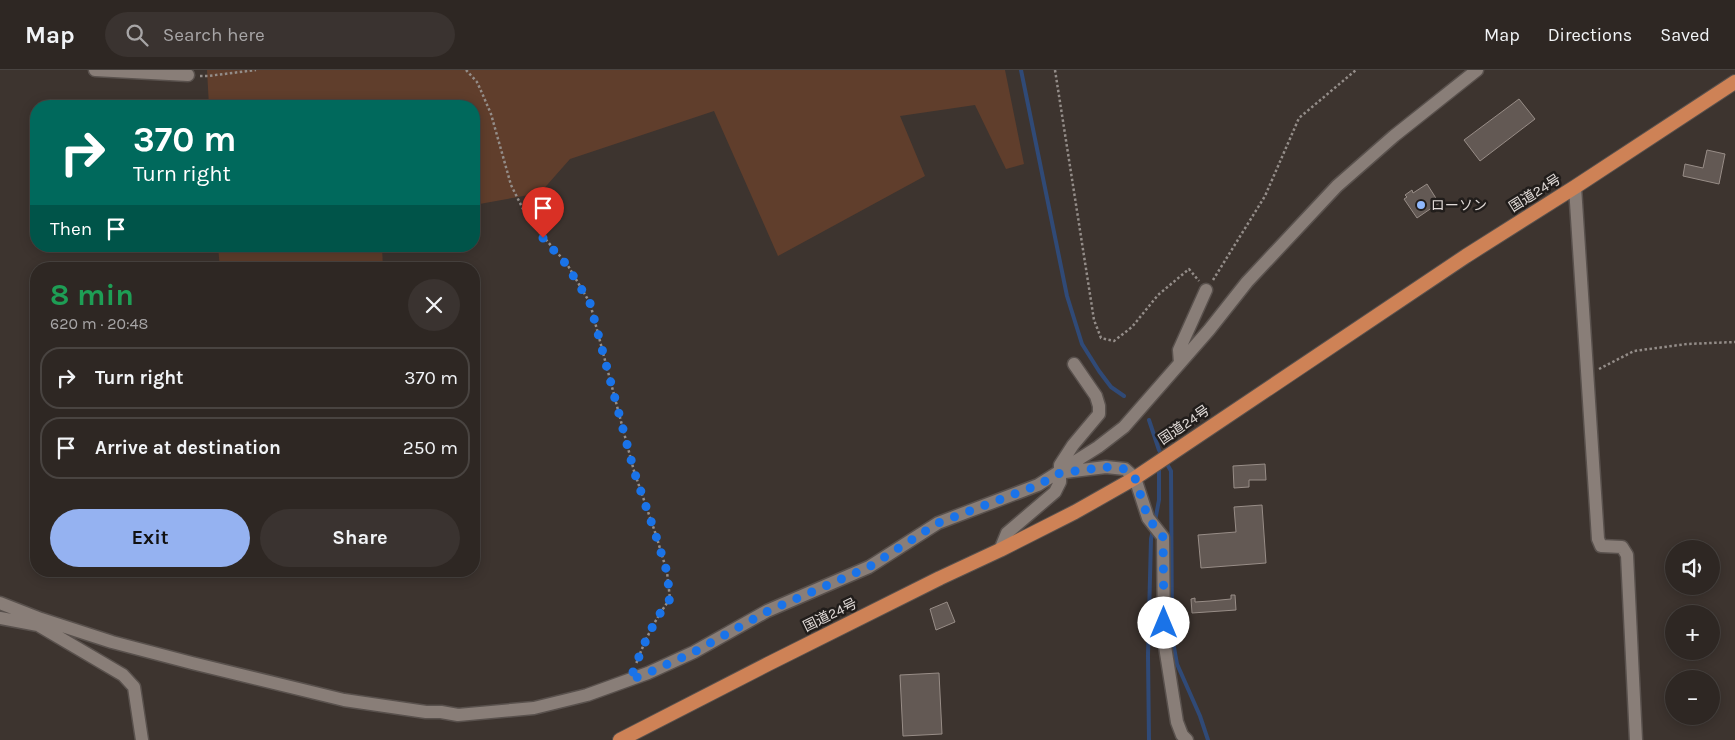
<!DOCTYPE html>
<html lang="en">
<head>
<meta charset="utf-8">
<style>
  :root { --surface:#2e2723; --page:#3a3330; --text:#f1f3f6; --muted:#a7a5a6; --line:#494441; --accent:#95b2f1 }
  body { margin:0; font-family:Karla,"Noto Sans JP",sans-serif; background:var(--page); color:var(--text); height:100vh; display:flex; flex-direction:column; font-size:19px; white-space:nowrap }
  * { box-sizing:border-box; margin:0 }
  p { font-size:16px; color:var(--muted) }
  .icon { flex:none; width:28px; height:28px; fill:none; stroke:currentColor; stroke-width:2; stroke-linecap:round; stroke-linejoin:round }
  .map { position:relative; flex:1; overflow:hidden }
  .drawer { position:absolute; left:30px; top:192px; width:450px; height:315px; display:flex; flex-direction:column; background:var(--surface); border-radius:20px; box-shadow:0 2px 12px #0003,0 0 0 1px var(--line) }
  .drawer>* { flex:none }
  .top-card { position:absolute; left:30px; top:30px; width:450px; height:152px; border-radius:20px; box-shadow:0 2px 12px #0003,0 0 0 1px var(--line); background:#00695c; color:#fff; overflow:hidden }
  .controls { position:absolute; left:1665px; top:470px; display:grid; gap:10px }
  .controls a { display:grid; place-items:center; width:55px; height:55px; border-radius:50%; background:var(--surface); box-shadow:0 2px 12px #0003,0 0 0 1px var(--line); font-size:25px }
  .pin { position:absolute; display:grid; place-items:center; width:42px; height:42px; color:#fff; margin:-51px -21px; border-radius:50% 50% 50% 0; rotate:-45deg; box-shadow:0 0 5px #0007 }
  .pin .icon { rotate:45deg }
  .me { position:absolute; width:55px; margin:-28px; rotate:0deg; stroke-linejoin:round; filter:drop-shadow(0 0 4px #0008) }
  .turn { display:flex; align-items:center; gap:18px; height:105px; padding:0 20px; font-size:22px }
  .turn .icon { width:65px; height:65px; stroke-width:2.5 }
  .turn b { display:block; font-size:35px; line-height:42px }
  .then { display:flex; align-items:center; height:48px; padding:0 20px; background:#0003; gap:10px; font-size:19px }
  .round { display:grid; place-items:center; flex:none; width:52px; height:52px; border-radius:26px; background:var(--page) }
  .summary { display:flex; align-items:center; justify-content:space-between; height:85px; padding:0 20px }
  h1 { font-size:30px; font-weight:700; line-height:38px; color:#1e9e55 }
  .action { display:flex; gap:10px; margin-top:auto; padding:10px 20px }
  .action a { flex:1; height:58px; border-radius:30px; background:var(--accent); color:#111; font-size:20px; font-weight:700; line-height:58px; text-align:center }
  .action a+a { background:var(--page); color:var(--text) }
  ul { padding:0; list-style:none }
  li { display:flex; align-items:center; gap:15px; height:62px; margin:0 10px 8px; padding:0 10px; border:2px solid var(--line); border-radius:20px }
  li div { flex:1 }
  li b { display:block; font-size:19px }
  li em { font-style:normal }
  header { display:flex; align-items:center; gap:30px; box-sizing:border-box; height:70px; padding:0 25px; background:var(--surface); border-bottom:1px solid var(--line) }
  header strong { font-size:24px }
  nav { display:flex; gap:28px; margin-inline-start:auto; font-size:18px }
  .search { width:350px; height:45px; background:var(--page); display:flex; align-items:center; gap:12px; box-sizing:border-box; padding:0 18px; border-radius:28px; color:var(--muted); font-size:19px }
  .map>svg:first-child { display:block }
</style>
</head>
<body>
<header>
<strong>Map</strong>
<div class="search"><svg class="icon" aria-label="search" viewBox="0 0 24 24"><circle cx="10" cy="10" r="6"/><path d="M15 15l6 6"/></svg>Search here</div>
<nav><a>Map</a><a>Directions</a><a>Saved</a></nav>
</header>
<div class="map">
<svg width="1735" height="670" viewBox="0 0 1735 670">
  <rect width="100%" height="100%" fill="#3d342f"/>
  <!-- green -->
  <path fill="#603e2c" d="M207,0H1005L1024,94L1006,99L975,35L900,46L925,106L778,186L714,41L570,89L540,123L474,135V36H209Z
    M218,176H382L383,199H220Z"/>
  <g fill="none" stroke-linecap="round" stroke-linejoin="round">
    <!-- stream -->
    <path stroke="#304a77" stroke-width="4" d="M1021,0L1067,226L1082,274L1099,301L1111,317L1124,326
      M1149,350L1159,380L1171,401L1172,566L1177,594L1200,646L1208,670
      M1155,451L1159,430V396
      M1149,670L1148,585L1151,469L1153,460"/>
  </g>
  <!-- building -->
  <path fill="#635954" stroke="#988d87" d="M1519,29L1535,49L1480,91L1464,70Z
    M1707,80L1725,84L1719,114L1683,106L1685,94L1703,98Z
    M1427,114L1439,133L1417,148L1404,129L1407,127L1405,125L1412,120L1413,123Z
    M1265,394L1266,410H1249V417L1234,418L1233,396Z
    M1262,435L1266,493L1201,498L1198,465L1236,462L1234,437Z
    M1231,525H1235L1236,540L1192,543L1191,529L1195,528V532L1210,531L1231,529Z
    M947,532L955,552L936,560L930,539Z
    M939,603L942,664L903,666L900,605Z"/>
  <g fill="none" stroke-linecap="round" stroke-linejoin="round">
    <defs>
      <path id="minor" d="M95,0L188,5
        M1575,117L1598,469L1601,476L1622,477L1627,485L1636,670
        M1180,293L1179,280L1206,220
        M1065,402L1106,397L1125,399L1135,408L1148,448L1163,467L1164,570L1177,652L1182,665L1187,670
        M1000,480L1007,463L1055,422L1060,412V395L1073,375L1099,344V336L1096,326L1074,294
        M0,533L41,549L112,572L192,593L344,630L426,642H441L458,645L534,638L587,625L648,603L694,582L767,541L869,497L938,453L1038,415L1098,377L1124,357L1209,260L1247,212L1337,116L1394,66L1477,0
        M0,548L38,555L123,605L134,617L142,670"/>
      <path id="trunk" d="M620,670L768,594L940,508L1000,480L1075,442L1135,408L1466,186L1575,117L1735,12"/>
    </defs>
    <!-- minor casing -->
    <use href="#minor" stroke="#59514d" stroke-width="15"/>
    <!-- trunk casing -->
    <use href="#trunk" stroke="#59514d" stroke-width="16"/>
    <!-- path -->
    <path stroke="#948d89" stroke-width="2.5" stroke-dasharray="2.5 2.5" stroke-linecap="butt" d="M466,0L477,12L482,23L491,44L511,115L528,149L567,194L590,233L634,401L656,465L667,502L670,529C655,549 645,570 636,594
      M1055,0L1094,250L1101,268L1114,271L1132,257L1158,225L1189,199L1199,211
      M200,6H208L256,0
      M1213,210L1265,126L1299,48L1356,0
      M1599,299L1634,281L1687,274L1735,272"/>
    <!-- minor -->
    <use href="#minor" stroke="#897e78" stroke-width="12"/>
    <!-- trunk -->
    <use href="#trunk" stroke="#ce8256" stroke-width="14"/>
  </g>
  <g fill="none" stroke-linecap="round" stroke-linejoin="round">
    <!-- route -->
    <path stroke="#1a73e8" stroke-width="9" stroke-dasharray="0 16.2" d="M543,168L566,194L590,233L634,401L656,466L667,502L670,529C651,554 641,581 630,610L648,603L694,582L768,541L869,497L938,453L1038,415L1060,403L1106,397L1125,399L1135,408L1148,448L1163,467L1164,553"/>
  </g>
  <!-- markers -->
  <circle fill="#8fb8fd" stroke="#211d1b" stroke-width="2" cx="1421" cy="135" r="5"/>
  <g text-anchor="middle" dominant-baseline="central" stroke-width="5" stroke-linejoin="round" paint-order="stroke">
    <!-- street labels -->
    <g font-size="14" fill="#e0dad7" stroke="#211d1b">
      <text transform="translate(1535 123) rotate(-32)">国道24号</text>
      <text transform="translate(1184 355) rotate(-34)">国道24号</text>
      <text transform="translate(830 545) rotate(-26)">国道24号</text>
    </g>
    <!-- poi labels -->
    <g font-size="14" fill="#e0dad7" stroke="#211d1b" text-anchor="start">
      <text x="1431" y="135">ローソン</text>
    </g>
  </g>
</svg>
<div class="controls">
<a><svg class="icon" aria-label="sound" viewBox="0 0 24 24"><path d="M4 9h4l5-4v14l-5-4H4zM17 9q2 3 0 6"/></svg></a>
<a>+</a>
<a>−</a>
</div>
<div class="pin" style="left:543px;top:168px;background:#d93025"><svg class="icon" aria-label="arrive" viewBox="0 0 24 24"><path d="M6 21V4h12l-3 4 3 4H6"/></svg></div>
<svg class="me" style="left:1164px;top:553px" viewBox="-20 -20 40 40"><circle r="19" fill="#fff"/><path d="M0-13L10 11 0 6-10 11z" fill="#1a73e8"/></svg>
<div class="top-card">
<div class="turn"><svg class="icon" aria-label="right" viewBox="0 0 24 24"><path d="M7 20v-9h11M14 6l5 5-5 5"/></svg><div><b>370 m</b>Turn right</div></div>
<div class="then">Then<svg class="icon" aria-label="arrive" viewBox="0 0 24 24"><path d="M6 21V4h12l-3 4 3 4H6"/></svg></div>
</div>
<section class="drawer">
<div class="summary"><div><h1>8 min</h1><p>620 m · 20:48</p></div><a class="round"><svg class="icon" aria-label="close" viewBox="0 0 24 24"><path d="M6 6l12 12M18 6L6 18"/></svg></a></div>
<ul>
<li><svg class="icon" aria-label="right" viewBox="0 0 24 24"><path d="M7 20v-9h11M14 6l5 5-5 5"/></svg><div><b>Turn right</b></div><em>370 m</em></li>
<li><svg class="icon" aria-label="arrive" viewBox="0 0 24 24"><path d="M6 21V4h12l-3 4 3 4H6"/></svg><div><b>Arrive at destination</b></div><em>250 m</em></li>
</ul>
<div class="action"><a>Exit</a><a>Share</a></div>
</section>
</div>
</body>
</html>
